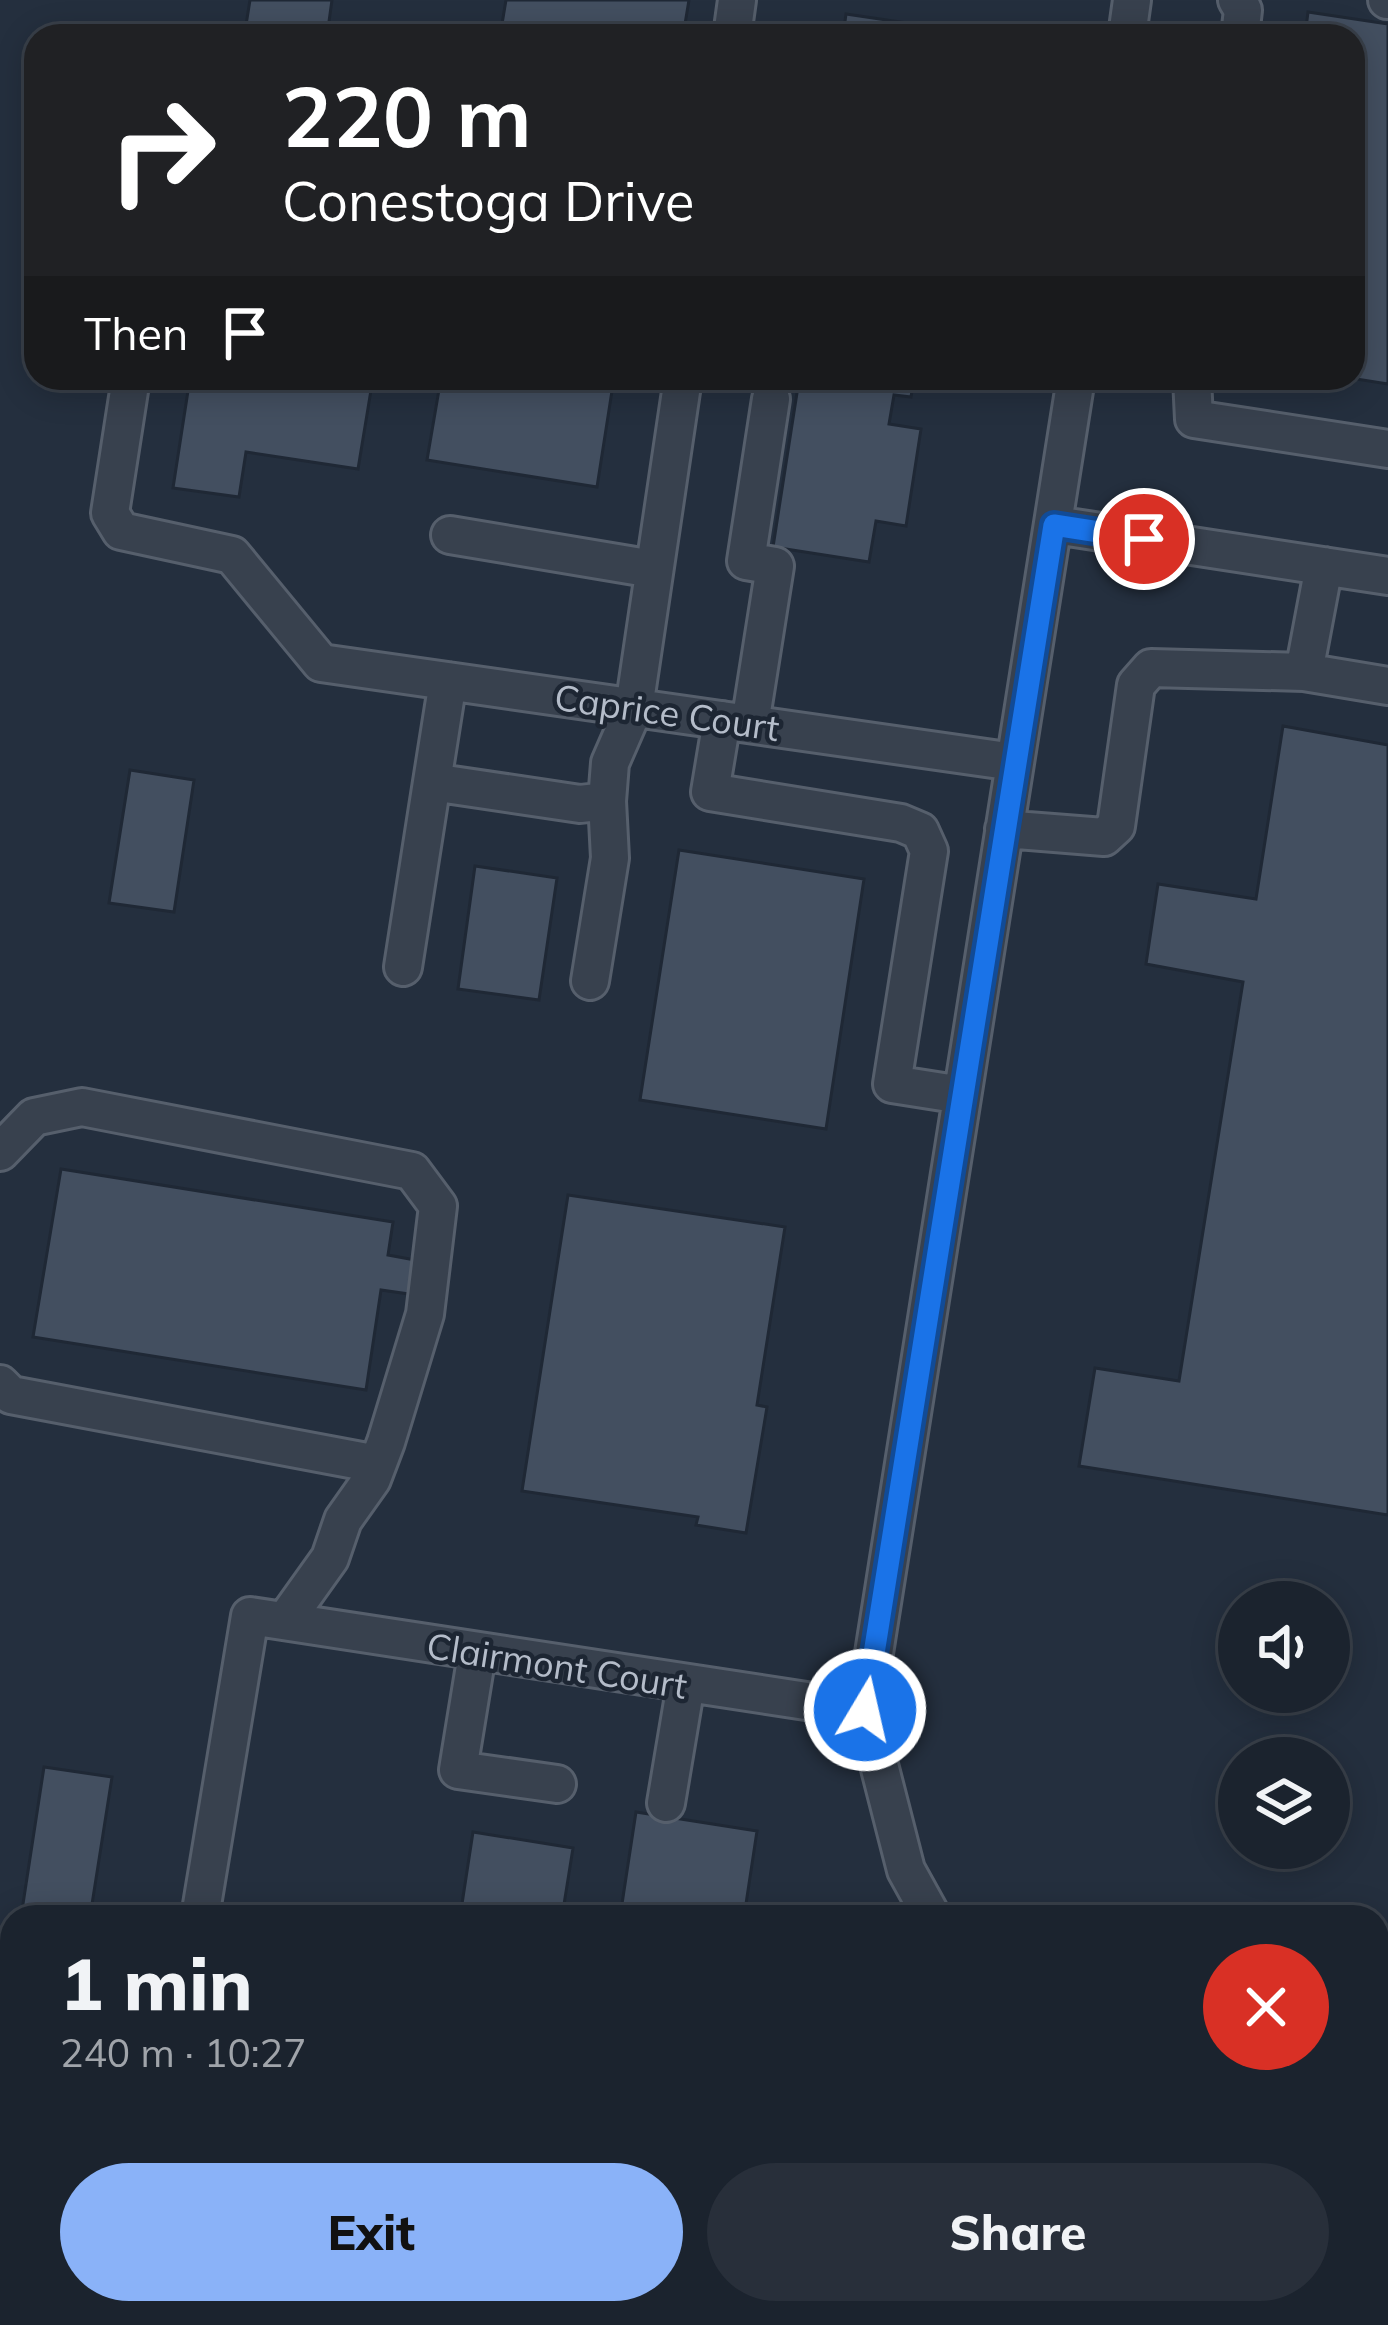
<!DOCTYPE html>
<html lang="en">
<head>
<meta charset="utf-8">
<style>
  :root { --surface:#1b232e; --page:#282f3a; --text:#f1f3f6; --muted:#a0a4aa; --line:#39404a; --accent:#8ab2f8 }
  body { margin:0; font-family:Mulish,sans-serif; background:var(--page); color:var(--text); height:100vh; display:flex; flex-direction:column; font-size:45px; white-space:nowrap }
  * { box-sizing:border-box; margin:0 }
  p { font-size:39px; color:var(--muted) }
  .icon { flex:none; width:66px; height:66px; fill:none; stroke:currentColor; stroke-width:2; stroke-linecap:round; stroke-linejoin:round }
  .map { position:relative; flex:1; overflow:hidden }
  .side { position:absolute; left:0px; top:1905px; width:1389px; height:420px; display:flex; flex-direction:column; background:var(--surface); border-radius:36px 36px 0 0; box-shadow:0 6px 30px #0003,0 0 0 3px var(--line) }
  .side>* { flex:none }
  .banner { position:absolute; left:24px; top:24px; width:1341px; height:366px; border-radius:36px; box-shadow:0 6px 30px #0003,0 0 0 3px var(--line); background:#202124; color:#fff; overflow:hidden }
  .controls { position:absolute; left:1218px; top:1581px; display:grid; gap:24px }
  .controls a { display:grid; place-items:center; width:132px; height:132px; border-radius:50%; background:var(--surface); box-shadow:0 6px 30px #0003,0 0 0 3px var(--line); font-size:60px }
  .pin { position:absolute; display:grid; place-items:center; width:102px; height:102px; color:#fff; margin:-51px; border:6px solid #fff; border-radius:50%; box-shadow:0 3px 12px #0007 }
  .me { position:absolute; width:132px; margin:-66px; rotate:9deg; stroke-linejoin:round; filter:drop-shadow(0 0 9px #0008) }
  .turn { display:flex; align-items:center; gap:42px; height:252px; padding:0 60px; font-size:54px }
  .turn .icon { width:156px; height:156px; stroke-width:2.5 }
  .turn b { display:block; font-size:84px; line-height:102px }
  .then { display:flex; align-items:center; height:114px; padding:0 60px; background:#0003; gap:24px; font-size:45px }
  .round { display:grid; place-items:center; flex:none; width:126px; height:126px; border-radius:63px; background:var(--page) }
  .head { display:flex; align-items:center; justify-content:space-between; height:204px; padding:0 60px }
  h1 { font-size:72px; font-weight:800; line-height:90px }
  .primary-button { display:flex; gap:24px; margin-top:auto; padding:24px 60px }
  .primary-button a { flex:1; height:138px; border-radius:72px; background:var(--accent); color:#111; font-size:48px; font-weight:800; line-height:138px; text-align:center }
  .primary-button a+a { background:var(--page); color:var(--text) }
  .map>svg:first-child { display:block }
</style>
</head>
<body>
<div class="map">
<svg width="1388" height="2325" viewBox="0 0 1388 2325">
  <rect width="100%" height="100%" fill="#242f3e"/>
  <!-- building -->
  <path fill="#434f60" stroke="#1f2835" stroke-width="3" d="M250,0H332L327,36L246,25Z
    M506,0H689L683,36H500Z
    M1308,12L1388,24V384L1350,378L1353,36H1305Z
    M846,14L988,35L843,36Z
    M190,378H373L358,469L246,452L239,497L173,488Z
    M441,378H614L597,487L427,460Z
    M787,378H914L911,397L894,395L889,424L921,429L906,526L876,521L869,562L773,547L799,380Z
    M1283,726L1388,745V1515L1079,1466L1095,1368L1179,1381L1243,982L1146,964L1158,884L1256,899Z
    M130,770L194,780L174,912L109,903Z
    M679,850L864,879L826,1129L640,1100Z
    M475,866L557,878L539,1000L458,989Z
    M61,1169L393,1222L388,1255L415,1260L409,1294L381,1290L366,1390L33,1337Z
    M568,1195L785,1227L757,1405L767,1407L746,1533L696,1525L698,1517L522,1491Z
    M44,1767L112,1777L90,1917H21Z
    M636,1812L757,1831L744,1917H620Z
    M473,1832L573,1848L562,1917H460Z
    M12,1972V2028L3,2027Z
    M1112,2313H1130L1207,2325H1110Z"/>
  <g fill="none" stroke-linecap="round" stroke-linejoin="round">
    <defs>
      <path id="minor" d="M1237,0L1243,10L1240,36
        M1387,0H1388
        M732,36L737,0
        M1127,36L1132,0
        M131,378L110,513L121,531L232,555L321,663L1014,762
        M1192,378L1194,419L1388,449
        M1055,525L1388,576
        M450,535L653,569
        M1304,672L1324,566
        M448,681L432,782L580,804L607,801L610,763L634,708L683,378
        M722,720L710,792L901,823L920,831L929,851L892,1084L962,1095
        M750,724L775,566L746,561L771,399
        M1004,829L1104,837L1116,826L1136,685L1151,668L1304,672L1388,686
        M403,967L432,782
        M590,981L610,858L607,801
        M0,1152L34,1117L82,1107L412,1171L438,1206L425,1314L386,1442L372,1479L343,1520L330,1558L285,1621
        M0,1384L11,1395L377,1464
        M477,1654L458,1770L557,1784
        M666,1803L686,1684
        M200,1917L250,1616L865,1710
        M932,1917L906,1870L865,1710L1076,378
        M1377,2169L1388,2171
        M876,2325L886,2313"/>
    </defs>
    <!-- minor casing -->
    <use href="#minor" stroke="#565f6c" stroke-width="42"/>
    <!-- minor -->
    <use href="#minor" stroke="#38414e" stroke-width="36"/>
  </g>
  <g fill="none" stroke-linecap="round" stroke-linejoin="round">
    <defs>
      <path id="route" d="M865,1710L1054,525L1144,539"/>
    </defs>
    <!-- route casing -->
    <use href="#route" stroke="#114b97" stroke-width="30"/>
    <!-- route -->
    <use href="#route" stroke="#1a73e8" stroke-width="21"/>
  </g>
  <g text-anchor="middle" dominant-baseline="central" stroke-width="9" stroke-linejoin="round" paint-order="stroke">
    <!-- street labels -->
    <g font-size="36" fill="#b4bcc9" stroke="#1d2633">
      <text transform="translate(667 712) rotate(8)">Caprice Court</text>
      <text transform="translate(557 1665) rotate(9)">Clairmont Court</text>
    </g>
  </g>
</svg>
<div class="controls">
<a><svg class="icon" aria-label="sound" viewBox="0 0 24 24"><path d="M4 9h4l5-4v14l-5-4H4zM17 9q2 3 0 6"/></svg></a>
<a><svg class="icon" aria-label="layers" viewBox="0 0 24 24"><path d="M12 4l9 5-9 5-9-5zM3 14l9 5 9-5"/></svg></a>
</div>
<div class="pin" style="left:1144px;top:539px;background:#d93025"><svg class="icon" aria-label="arrive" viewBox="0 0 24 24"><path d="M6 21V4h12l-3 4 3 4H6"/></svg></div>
<svg class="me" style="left:865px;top:1710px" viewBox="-20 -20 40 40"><circle r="17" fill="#1a73e8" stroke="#fff" stroke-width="3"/><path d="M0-11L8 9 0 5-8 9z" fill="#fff"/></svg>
<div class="banner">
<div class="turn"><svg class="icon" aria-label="right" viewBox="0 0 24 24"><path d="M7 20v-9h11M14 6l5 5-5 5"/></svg><div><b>220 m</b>Conestoga Drive</div></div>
<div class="then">Then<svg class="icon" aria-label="arrive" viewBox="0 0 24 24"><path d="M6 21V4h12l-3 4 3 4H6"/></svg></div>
</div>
<section class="side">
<div class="head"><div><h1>1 min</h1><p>240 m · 10:27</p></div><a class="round" style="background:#d93025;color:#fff"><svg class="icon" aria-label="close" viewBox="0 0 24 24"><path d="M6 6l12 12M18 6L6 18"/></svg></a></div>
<div class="primary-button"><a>Exit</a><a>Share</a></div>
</section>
</div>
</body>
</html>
